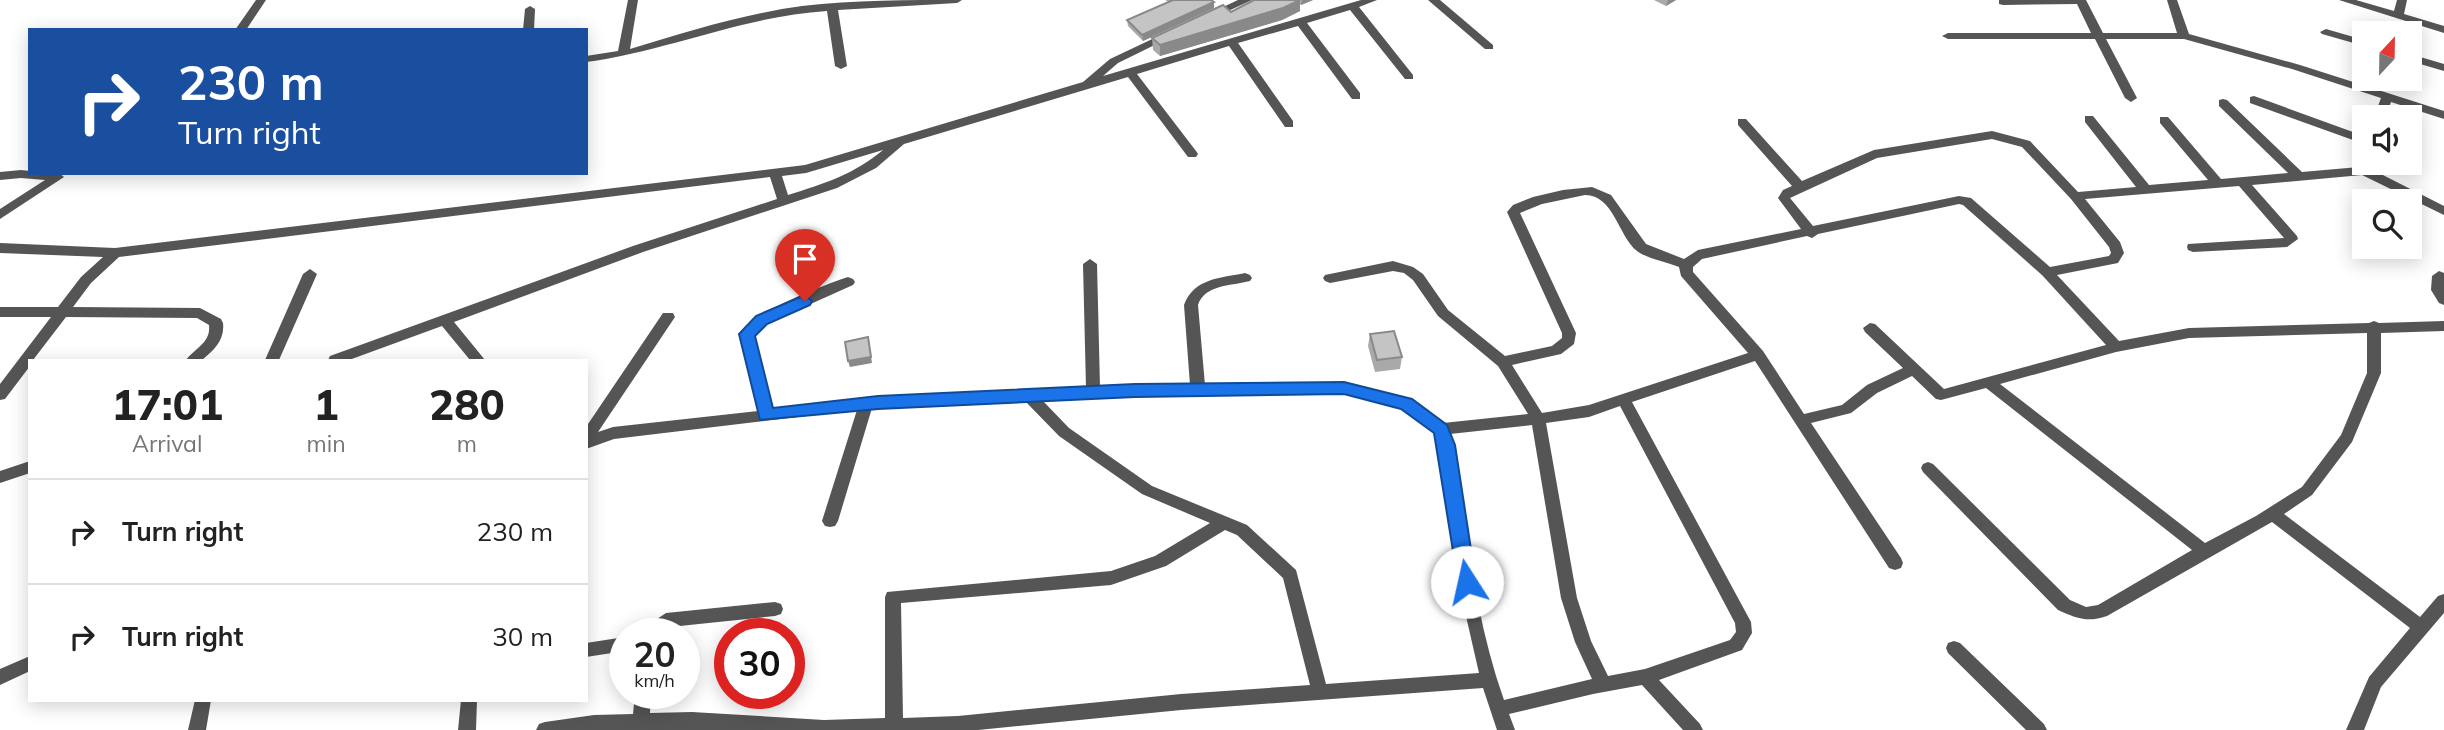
<!DOCTYPE html>
<html lang="en">
<head>
<meta charset="utf-8">
<style>
  :root { --surface:#fff; --page:#f2f2f2; --text:#222; --muted:#767676; --line:#e0e0e0 }
  body { margin:0; font-family:Mulish,sans-serif; background:var(--page); color:var(--text); height:100vh; display:flex; flex-direction:column; font-size:26px; white-space:nowrap }
  * { box-sizing:border-box; margin:0 }
  p { font-size:23px; color:var(--muted) }
  .icon { flex:none; width:38px; height:38px; fill:none; stroke:currentColor; stroke-width:2; stroke-linecap:round; stroke-linejoin:round }
  .map { position:relative; flex:1; overflow:hidden }
  .side { position:absolute; left:28px; top:359px; width:560px; height:343px; display:flex; flex-direction:column; background:var(--surface); border-radius:0px; box-shadow:0 4px 18px #0003 }
  .side>* { flex:none }
  .top-card { position:absolute; left:28px; top:28px; width:560px; height:147px; border-radius:0px; box-shadow:0 4px 18px #0003; background:#1a4fa0; color:#fff; overflow:hidden }
  .needle { width:46px; rotate:22deg }
  .tools { position:absolute; left:2352px; top:21px; display:grid; gap:14px }
  .tools a { display:grid; place-items:center; width:70px; height:70px; border-radius:0px; background:var(--surface); box-shadow:0 4px 18px #0003; font-size:35px }
  .speed { position:absolute; left:609px; top:618px; display:flex; gap:14px; font-size:35px; font-weight:700; text-align:center }
  .speed>* { display:grid; place-content:center; width:91px; height:91px; border-radius:50%; background:var(--surface); box-shadow:0 4px 18px #0003; line-height:1 }
  .speed small { font-size:18px; font-weight:400 }
  .speed .limit { border:10px solid #d22; background:#fff; color:#111 }
  .pin { position:absolute; display:grid; place-items:center; width:60px; height:60px; color:#fff; margin:-72px -30px; border-radius:50% 50% 50% 0; rotate:-45deg; box-shadow:0 0 7px #0007 }
  .pin .icon { rotate:45deg }
  .me { position:absolute; width:77px; margin:-38px; rotate:350deg; stroke-linejoin:round; filter:drop-shadow(0 0 5px #0008) }
  .turn { display:flex; align-items:center; gap:24px; height:147px; padding:0 35px; font-size:32px }
  .turn .icon { width:91px; height:91px; stroke-width:2.5 }
  .turn b { display:block; font-size:49px; line-height:60px }
  .eta { display:flex; justify-content:space-evenly; align-items:center; height:119px; text-align:center }
  .eta b { font-size:42px; font-weight:800; line-height:49px }
  ul { padding:0; list-style:none }
  li { display:flex; align-items:center; gap:21px; height:105px; padding:0 35px; border-top:2px solid var(--line) }
  li div { flex:1 }
  li b { display:block; font-size:26px }
  li em { font-style:normal }
  .map>svg:first-child { display:block }
</style>
</head>
<body>
<div class="map">
<svg width="2444" height="730" viewBox="0 0 2444 730">
  <rect width="100%" height="100%" fill="#fff"/>
  <g fill="none" stroke-linecap="round" stroke-linejoin="round">
    <!-- street -->
    <path fill="#555" fill-rule="evenodd" d="M256,0H266L246,30H235Z
      M628,0H638L630,49C686,32 743,14 802,6C854,0 909,0 962,0L957,3L838,10L847,66L841,69L835,66L827,11C744,16 668,51 586,62V56L618,51Z
      M1238,0H1252L1213,18H1205L1204,16Z
      M1361,0H1377L1359,7L1413,75V79H1405L1350,10L1307,23L1360,93V99H1352L1298,26L1238,43L1293,121V127H1285L1229,46L1137,74L1196,151L1198,154L1196,157H1188L1128,77L904,144L876,168L837,188L643,252L454,322L485,360H470L442,326L349,360H328L330,356L633,246L777,199L770,177L119,257L91,283L73,307L200,308L221,319L223,323C225,340 214,350 202,360H186C195,348 211,343 209,325L197,318L66,317L33,360H30V366L5,399L0,400V384L51,317H0V307H58L81,277L103,257L0,253V243L115,248L805,165L1083,82L1110,59L1165,33H1173L1175,35L1118,63L1103,76ZM883,150C855,174 823,184 788,195L782,176L806,173Z
      M1428,0H1440L1493,45V49H1485Z
      M1999,0H2086L2103,33H2177L2167,0H2177L2189,34L2300,65L2444,111V119L2391,102L2386,117H2374L2381,98L2292,69L2184,39H2106L2137,98L2131,102L2125,98L2095,39H1948L1942,36L1948,33H2091L2077,4L2003,5L1999,4Z
      M2339,0H2356L2394,11L2397,0H2407L2404,14L2444,26V33Z
      M530,6L535,9L534,30H523L525,9Z
      M2326,29L2364,40V46L2322,34L2320,32Z
      M2410,54L2444,64V71L2410,61Z
      M2254,96L2364,136V144L2250,103V97Z
      M2223,99L2227,100L2302,172L2359,167L2364,160V163H2371V169L2444,206V215L2362,175L2252,185L2297,236L2298,239L2287,247L2193,252L2188,250L2187,247L2188,244L2284,238L2239,186L2085,199L2120,242L2124,253L2118,263L2057,275L2119,341L2189,328L2369,323L2374,321L2379,323L2444,321V331L2381,333V373L2352,442L2312,495L2284,514L2420,617L2438,596L2444,594V613L2381,687L2364,730H2346L2369,677L2410,628L2272,522L2107,616C2087,623 2076,618 2058,610L1923,472L1921,468L1923,464L1928,462L1933,464L2070,600L2086,607L2098,605L2192,550L1986,388L1941,400L1936,399L1912,376L1877,393L1851,413L1811,423L1901,558L1903,563L1901,568L1895,570L1889,568L1755,361L1632,402L1751,622L1752,633L1742,650L1659,680L1700,724L1703,730H1683L1642,685L1593,694L1509,714L1515,730H1497L1483,688L1181,710L978,730H536L539,724L545,722L594,715L633,714L635,693H651L650,713L692,712L824,720L885,718V597L887,592L1111,571L1155,556L1210,523L1142,494L1059,436L1025,401L872,408L838,521L835,526L830,527L825,526L822,521L857,410L614,439L586,449V427L663,313H673L675,317L598,432L613,427L758,411L739,334C754,312 821,286 848,277L853,279L855,282L853,285L766,324L753,335L772,409L879,396L1086,388L1083,264L1090,259L1097,264L1100,387L1190,385L1184,305C1194,278 1221,278 1245,273L1250,275L1252,278L1250,281C1232,286 1205,284 1198,305L1205,385L1344,383L1411,400L1443,423L1528,414L1498,366L1438,316L1413,280L1404,273L1393,271L1330,283L1325,281L1323,278L1325,275L1393,261L1413,267L1423,274L1448,310L1505,356L1552,346L1562,338V333L1507,212L1513,205L1533,197L1563,190L1592,187L1611,195L1646,244L1684,259L1698,250L1801,229L1778,198L1783,190L1792,186L1738,125V119H1746L1802,181L1874,150L1992,131L2030,141L2078,192L2136,187L2085,122V116H2093L2149,185L2208,180L2160,123V117H2168L2221,179L2288,173L2219,106V100ZM1992,139L2022,147L2071,199L2109,247L2111,253L2109,256L2050,267L1971,198L1959,196L1813,226L1790,198L1877,158ZM1585,195C1614,195 1618,236 1637,251C1648,259 1667,262 1679,267L1681,276L1748,353L1589,405L1542,413L1512,365L1561,354L1574,344L1576,333L1520,213L1542,204ZM1959,204L1963,205L2042,275L2106,345L1944,389L1875,324L1870,323L1863,328L1865,332L1903,368L1867,385L1842,405L1804,414L1763,351L1693,272V267L1702,259L1807,236L1812,238L1818,234ZM2367,333V373L2341,435L2302,487L2256,516L2205,543L2000,384L2116,352L2189,338ZM1344,393C1377,402 1426,408 1440,445L1460,590L1479,673L1326,684L1296,570L1247,525L1152,486L1069,428L1042,400L1135,396ZM1620,406L1735,623L1736,632L1730,640L1645,669L1608,676L1591,641L1577,598L1546,423L1589,417ZM1532,425L1561,598L1575,642L1592,679L1504,700C1475,618 1466,530 1454,445L1450,434ZM1225,530L1237,535L1283,578L1310,685L1181,694L958,716L903,718L901,603L1111,585L1166,566Z
      M21,170L30,171V173H59L64,177L0,219V209L45,180L21,178L0,180V172Z
      M310,269L317,274L279,360H265L303,274Z
      M2439,271L2444,273V305L2439,303L2431,290L2432,276Z
      M30,461V473L0,483V471Z
      M775,602L781,604L783,609L781,614L775,616L670,627L661,634H640L642,629L666,613Z
      M625,637V651L586,657V643Z
      M1954,641L1960,643L2044,724L2047,730H2026L1948,653L1946,648L1948,643Z
      M30,656V671L0,685V669Z
      M195,700H211L206,730H188Z
      M461,700H477L476,730H458Z"/>
  </g>
  <!-- wall -->
  <path fill="#a9a9a9" d="M1165,0H1211L1214,2V8L1143,41L1128,26L1127,20L1169,2Z
    M1254,0H1313L1301,5L1300,4V11L1282,20L1160,56L1153,50L1152,38L1231,12Z
    M1654,0H1676L1666,6Z
    M1370,334L1402,357L1400,369L1375,372L1368,346Z"/>
  <!-- shaded-wall -->
  <path fill="#898989" d="M1300,0V11L1282,20L1160,56V45Z
    M1302,0H1313L1301,5Z
    M1668,0H1676L1666,6Z
    M1214,2V8L1143,41L1142,35Z
    M868,337L872,363L850,367L848,361Z"/>
  <!-- building -->
  <path fill="#c4c4c4" stroke="#898989" stroke-width="2" d="M1173,0H1211L1214,2L1142,35L1127,20Z
    M1254,0H1300L1283,8L1160,45L1152,38L1223,5L1231,12Z
    M1394,331L1402,357L1377,360L1370,334Z
    M868,337L871,357L848,361L845,342Z"/>
  <!-- route -->
  <path fill="#1a73e8" stroke="#114b97" stroke-width="2" d="M805,295L812,301L810,305L767,324L755,336L773,408L878,396L1135,384L1344,382L1412,399L1447,425L1455,445L1476,582L1467,590L1458,582L1434,433L1401,409L1344,394L1135,397L878,409L760,420L739,334L756,316Z"/>
</svg>
<div class="tools">
<a><svg class="needle" viewBox="-14 -14 28 28"><path d="M0-13l5 13h-10z" fill="#e53935"/><path d="M0 13l5-13h-10z" fill="#767676"/></svg></a>
<a><svg class="icon" aria-label="sound" viewBox="0 0 24 24"><path d="M4 9h4l5-4v14l-5-4H4zM17 9q2 3 0 6"/></svg></a>
<a><svg class="icon" aria-label="search" viewBox="0 0 24 24"><circle cx="10" cy="10" r="6"/><path d="M15 15l6 6"/></svg></a>
</div>
<div class="speed"><div>20<small>km/h</small></div><div class="limit">30</div></div>
<div class="pin" style="left:805px;top:301px;background:#d93025"><svg class="icon" aria-label="arrive" viewBox="0 0 24 24"><path d="M6 21V4h12l-3 4 3 4H6"/></svg></div>
<svg class="me" style="left:1467px;top:582px" viewBox="-20 -20 40 40"><circle r="19" fill="#fff"/><path d="M0-13L10 11 0 6-10 11z" fill="#1a73e8"/></svg>
<div class="top-card">
<div class="turn"><svg class="icon" aria-label="right" viewBox="0 0 24 24"><path d="M7 20v-9h11M14 6l5 5-5 5"/></svg><div><b>230 m</b>Turn right</div></div>
</div>
<section class="side">
<div class="eta">
<div><b>17:01</b><p>Arrival</p></div>
<div><b>1</b><p>min</p></div>
<div><b>280</b><p>m</p></div>
</div>
<ul>
<li><svg class="icon" aria-label="right" viewBox="0 0 24 24"><path d="M7 20v-9h11M14 6l5 5-5 5"/></svg><div><b>Turn right</b></div><em>230 m</em></li>
<li><svg class="icon" aria-label="right" viewBox="0 0 24 24"><path d="M7 20v-9h11M14 6l5 5-5 5"/></svg><div><b>Turn right</b></div><em>30 m</em></li>
</ul>
</section>
</div>
</body>
</html>
